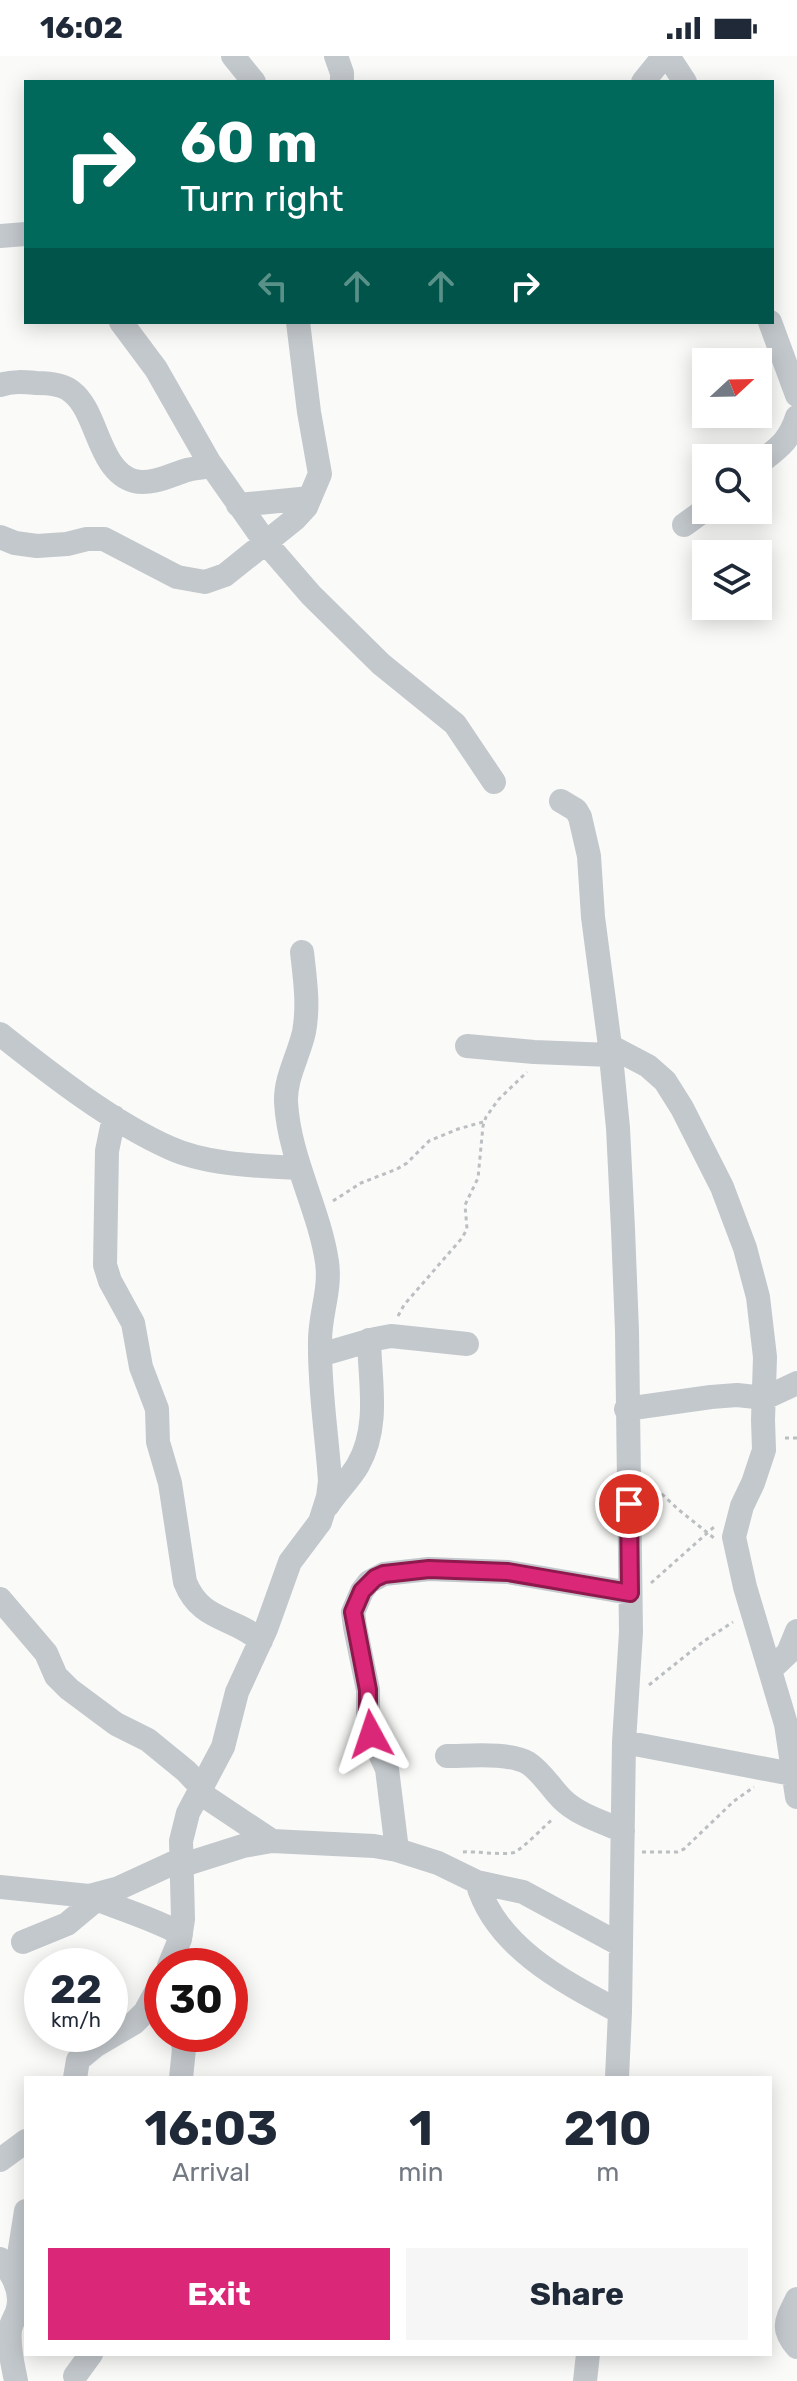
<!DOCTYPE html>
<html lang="en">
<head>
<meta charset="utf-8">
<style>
  :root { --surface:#fff; --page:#f6f6f7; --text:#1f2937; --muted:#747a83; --accent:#db2777 }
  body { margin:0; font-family:Rubik,sans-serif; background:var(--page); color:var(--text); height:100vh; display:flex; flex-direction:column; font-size:30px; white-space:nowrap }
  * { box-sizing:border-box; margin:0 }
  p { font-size:26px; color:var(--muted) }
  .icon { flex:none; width:44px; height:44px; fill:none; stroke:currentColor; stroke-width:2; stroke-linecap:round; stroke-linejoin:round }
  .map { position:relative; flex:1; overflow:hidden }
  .details { position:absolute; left:24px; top:2020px; width:748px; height:280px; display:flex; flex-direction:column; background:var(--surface); border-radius:0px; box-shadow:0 4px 20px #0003 }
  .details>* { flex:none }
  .guide { position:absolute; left:24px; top:24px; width:750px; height:244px; border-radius:0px; box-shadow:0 4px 20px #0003; background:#00695c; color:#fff; overflow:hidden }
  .needle { width:52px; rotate:68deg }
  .buttons { position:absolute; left:692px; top:292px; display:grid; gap:16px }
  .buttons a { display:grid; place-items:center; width:80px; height:80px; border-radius:0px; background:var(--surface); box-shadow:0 4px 20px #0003; font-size:40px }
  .speed { position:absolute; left:24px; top:1892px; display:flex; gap:16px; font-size:40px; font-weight:700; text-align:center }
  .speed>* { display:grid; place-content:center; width:104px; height:104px; border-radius:50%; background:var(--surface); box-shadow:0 4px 20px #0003; line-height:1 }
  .speed small { font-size:20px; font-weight:400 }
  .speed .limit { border:12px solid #d22; background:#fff; color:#111 }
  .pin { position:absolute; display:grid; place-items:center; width:68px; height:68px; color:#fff; margin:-34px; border:4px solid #fff; border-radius:50%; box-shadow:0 2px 8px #0007 }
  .me { position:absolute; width:88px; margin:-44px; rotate:355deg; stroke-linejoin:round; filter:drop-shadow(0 0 6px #0008) }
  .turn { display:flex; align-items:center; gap:28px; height:168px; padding:0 24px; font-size:36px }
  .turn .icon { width:104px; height:104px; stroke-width:2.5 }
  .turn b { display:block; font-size:56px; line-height:68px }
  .lanes { display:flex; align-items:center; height:76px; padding:0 24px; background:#0003; justify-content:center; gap:40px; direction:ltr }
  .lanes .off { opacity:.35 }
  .eta { display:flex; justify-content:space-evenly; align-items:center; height:136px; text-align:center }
  .eta b { font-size:48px; font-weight:700; line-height:56px }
  .primary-button { display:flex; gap:16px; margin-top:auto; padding:16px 24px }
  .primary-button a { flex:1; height:92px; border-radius:0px; background:var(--accent); color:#fff; font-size:32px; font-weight:700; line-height:92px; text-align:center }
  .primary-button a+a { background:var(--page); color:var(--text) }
  .status { display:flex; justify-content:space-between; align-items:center; height:56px; padding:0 40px; background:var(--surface); direction:ltr }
  .status svg { height:22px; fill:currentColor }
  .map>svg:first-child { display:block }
</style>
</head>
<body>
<div class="status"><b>16:02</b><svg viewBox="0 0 49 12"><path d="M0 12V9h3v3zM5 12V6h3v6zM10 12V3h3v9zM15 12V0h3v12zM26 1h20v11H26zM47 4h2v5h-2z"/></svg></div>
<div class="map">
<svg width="797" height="2325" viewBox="0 0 797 2325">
  <rect width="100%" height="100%" fill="#fafaf8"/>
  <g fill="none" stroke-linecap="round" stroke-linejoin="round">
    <!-- path -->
    <path stroke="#bbbfc2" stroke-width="3" stroke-dasharray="4 4" stroke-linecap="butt" d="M333,1145L361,1127L397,1113L407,1107L429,1085L458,1073L483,1066
      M398,1260L404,1249L462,1182L467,1173L465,1149L478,1122L483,1070L486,1061L498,1044L527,1016
      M785,1382H797
      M650,1427L679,1454L714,1482
      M651,1527L714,1471
      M649,1629L704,1585L733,1566
      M463,1796C476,1795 507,1800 515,1796C525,1791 544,1770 554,1762
      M642,1796H677L684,1793L734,1745L754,1731"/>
    <!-- minor -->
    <path stroke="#c3c8cc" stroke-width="24" d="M233,0L254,26
      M336,0L342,17V26
      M668,0L685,26
      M643,26L664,0
      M0,180L26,178
      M121,266L156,313L209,406L266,487L311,539L381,608L455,668L494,726
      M770,266L797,339
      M0,329C12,325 24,326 36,327C48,327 63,328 72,336C98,356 98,415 134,425C152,429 171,419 187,414C195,412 204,411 212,410
      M758,408C778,392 789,386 797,361
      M238,449L310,442
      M684,469L706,453
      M0,481L15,487L37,490L67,488L87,483H104L177,521L205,526L225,519L295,463L306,451L320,418L309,356L298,266
      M561,745L576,754L580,761L589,800L593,861L610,990L618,1072L623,1173L627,1275L631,1576L624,1686L620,1956L617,2022
      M0,978C49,1017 113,1067 170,1092C207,1109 259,1110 299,1112
      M467,990L534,996L611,999
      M610,990L648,1010L665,1025L682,1052L722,1131L745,1192L758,1241L765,1301L763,1364L764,1394L753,1427L742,1450L734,1481L745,1531L786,1668L797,1741
      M114,1061L107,1095L105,1209L110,1225L133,1267L141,1311L157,1353L158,1386L170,1427L185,1526C201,1566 233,1560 261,1585
      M320,1299L375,1283L391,1280L467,1288
      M626,1353L711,1341L737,1339L765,1342L797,1327
      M328,1449C337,1435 350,1423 358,1409C380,1370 370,1327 369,1284
      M0,1543L46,1597L56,1620L69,1633L116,1668L148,1684L186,1715L202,1732
      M770,1614L788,1597L797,1575
      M624,1686L797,1719
      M447,1700C470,1700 508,1696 528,1707C542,1716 550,1731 562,1743C578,1759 603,1766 623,1775
      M200,1737L272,1785
      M397,1794L387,1713L371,1678L368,1662V1634L355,1571L353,1556L362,1535L369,1526L384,1518L429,1513L508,1516L630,1537
      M183,1809L243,1790L272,1785L374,1790L397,1794L438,1807L477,1826L523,1836L621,1889
      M477,1826C495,1891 564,1926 620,1956
      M0,1831L89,1840L119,1832L182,1803
      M89,1840C119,1853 152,1862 181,1878
      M23,1886L67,1868L97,1843
      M169,1910L180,1883L183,1863L181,1785L188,1757L223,1691L237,1636L266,1573L290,1506L320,1466L328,1441L330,1425C327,1379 319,1331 320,1285C320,1257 331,1234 327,1206C319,1152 289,1102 286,1046C285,1022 299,999 304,976C309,949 305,923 302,896
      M181,1978L184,1993L181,2022
      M75,2022L78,2004L95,1990L134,1967L145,1956L162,1925
      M0,2104L26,2085
      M0,2203C13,2218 24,2236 17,2256C15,2262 11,2267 10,2274C8,2291 13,2309 16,2325
      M15,2224L26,2155
      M797,2243C787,2264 780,2272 797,2291
      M75,2320L91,2298
      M585,2325L588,2298"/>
  </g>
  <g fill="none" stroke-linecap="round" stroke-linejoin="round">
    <defs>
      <path id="route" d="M371,1678L368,1662V1634L353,1556L362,1535L375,1522L384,1518L429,1513L508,1516L630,1537L629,1448"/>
    </defs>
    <!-- route casing -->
    <use href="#route" stroke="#8e194d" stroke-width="20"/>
    <!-- route -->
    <use href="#route" stroke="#db2777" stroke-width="14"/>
  </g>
</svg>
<div class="buttons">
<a><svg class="needle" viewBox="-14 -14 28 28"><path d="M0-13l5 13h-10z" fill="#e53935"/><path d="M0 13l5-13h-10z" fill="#747a83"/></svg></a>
<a><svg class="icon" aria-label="search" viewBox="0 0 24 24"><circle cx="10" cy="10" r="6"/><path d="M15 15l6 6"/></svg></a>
<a><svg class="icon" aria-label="layers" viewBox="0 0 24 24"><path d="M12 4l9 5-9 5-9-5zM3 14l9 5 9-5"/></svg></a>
</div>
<div class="speed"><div>22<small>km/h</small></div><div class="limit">30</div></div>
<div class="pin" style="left:629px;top:1448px;background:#d93025"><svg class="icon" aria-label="arrive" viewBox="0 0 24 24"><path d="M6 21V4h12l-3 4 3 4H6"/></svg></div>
<svg class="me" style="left:371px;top:1678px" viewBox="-20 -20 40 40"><path d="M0-17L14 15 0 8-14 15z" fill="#db2777" stroke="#fff" stroke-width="4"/></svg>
<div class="guide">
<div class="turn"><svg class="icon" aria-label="right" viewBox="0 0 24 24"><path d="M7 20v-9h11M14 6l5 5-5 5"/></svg><div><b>60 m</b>Turn right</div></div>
<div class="lanes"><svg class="icon off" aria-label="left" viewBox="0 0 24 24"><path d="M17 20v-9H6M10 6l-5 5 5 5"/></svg><svg class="icon off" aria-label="ahead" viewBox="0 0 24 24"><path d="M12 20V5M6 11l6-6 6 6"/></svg><svg class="icon off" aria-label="ahead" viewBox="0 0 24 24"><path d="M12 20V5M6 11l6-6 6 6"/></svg><svg class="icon" aria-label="right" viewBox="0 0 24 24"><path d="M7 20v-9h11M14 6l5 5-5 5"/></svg></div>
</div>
<section class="details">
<div class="eta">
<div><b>16:03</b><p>Arrival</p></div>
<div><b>1</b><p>min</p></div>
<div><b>210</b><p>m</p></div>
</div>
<div class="primary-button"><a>Exit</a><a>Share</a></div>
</section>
</div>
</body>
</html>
